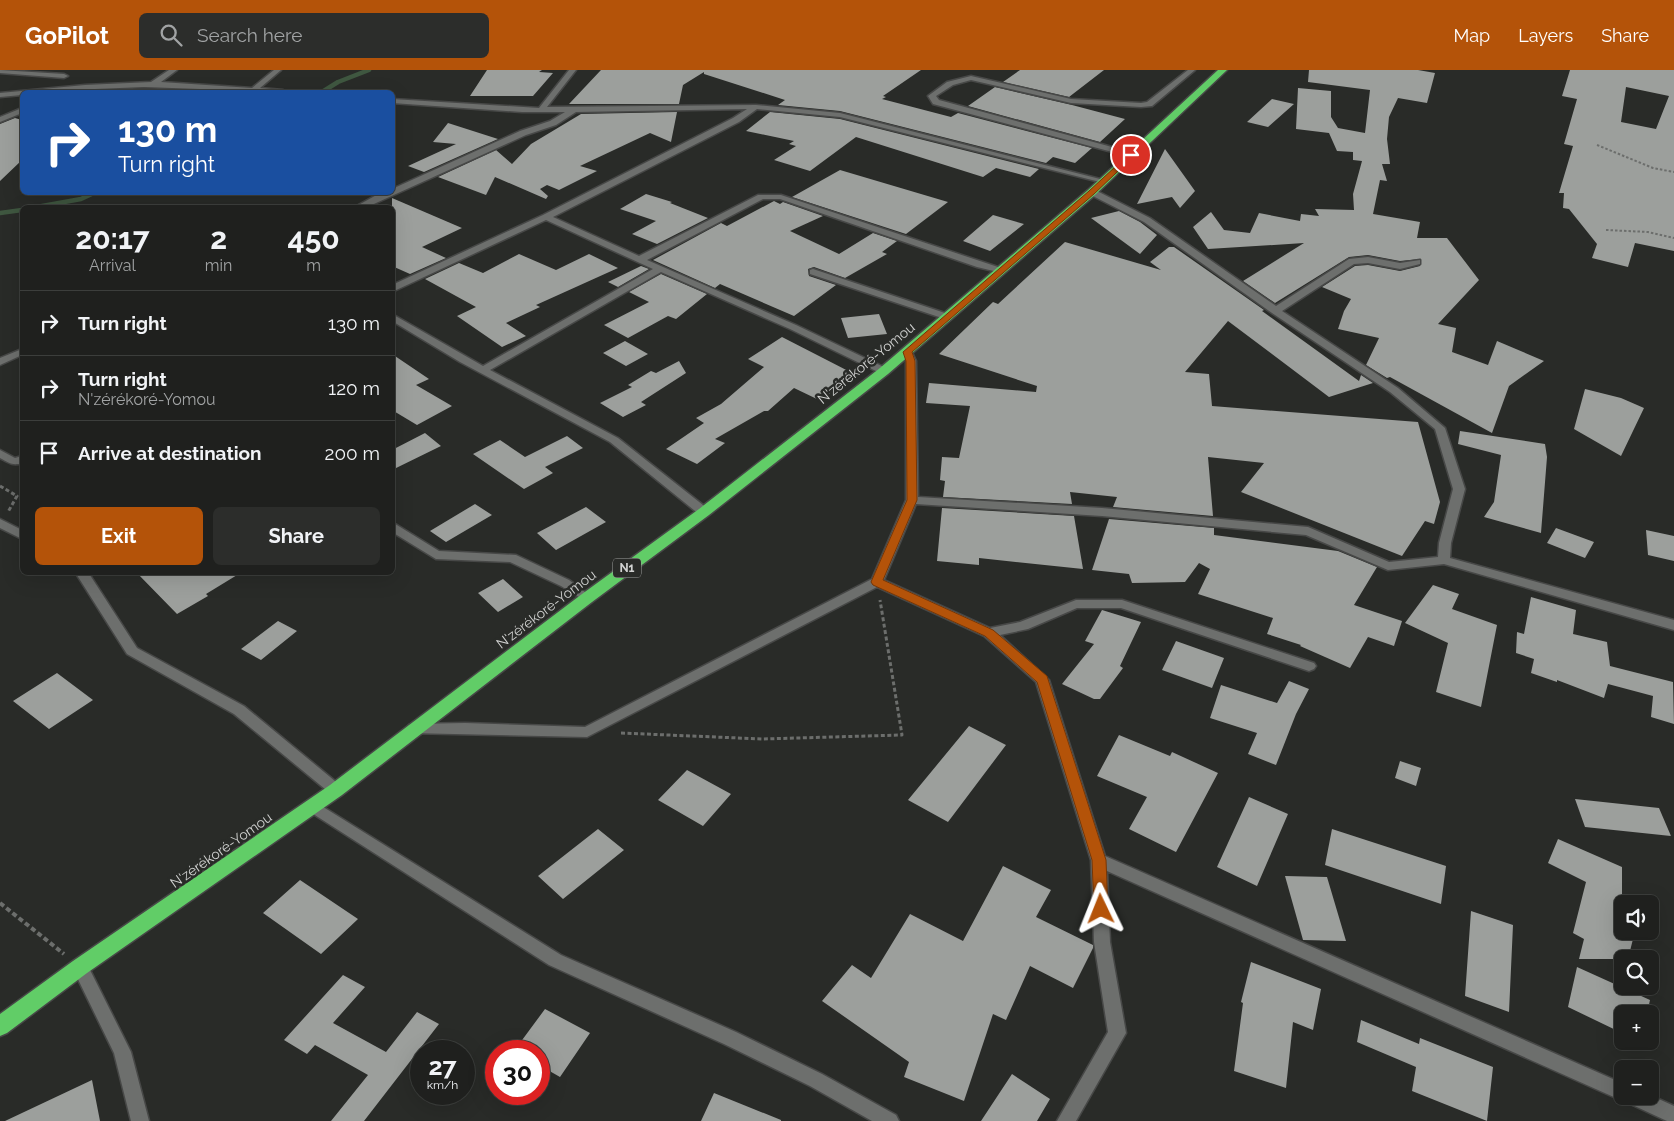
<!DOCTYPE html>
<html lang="en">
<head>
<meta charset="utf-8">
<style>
  :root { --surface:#1f201e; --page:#2c2d2b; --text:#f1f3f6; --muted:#a1a3a4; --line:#3c3e3c; --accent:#b45309 }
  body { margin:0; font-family:Raleway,sans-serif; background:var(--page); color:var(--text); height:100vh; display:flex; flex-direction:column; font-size:19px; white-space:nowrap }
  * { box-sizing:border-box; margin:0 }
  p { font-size:16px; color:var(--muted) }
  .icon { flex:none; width:28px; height:28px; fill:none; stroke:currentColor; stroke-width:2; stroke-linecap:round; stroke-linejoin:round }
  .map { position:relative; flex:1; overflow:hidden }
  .side { position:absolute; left:20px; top:135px; width:375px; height:370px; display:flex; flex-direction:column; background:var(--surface); border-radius:8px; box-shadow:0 5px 20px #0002,0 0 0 1px var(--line) }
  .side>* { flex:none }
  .top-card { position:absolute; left:20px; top:20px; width:375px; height:105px; border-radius:8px; box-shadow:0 5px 20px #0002,0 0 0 1px var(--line); background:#1a4fa0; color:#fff; overflow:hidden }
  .buttons { position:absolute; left:1614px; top:825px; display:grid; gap:10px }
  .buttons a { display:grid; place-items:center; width:45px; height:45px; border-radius:8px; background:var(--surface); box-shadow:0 5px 20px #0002,0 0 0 1px var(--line); font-size:25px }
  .speed { position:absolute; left:410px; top:970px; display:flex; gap:10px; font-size:25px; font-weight:700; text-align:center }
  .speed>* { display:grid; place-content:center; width:65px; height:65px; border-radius:50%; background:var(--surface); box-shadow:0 5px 20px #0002,0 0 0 1px var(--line); line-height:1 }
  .speed small { font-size:12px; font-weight:400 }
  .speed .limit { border:8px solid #d22; background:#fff; color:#111 }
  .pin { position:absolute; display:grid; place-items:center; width:42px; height:42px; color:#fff; margin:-21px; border:2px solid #fff; border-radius:50%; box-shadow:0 1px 5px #0007 }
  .me { position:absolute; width:55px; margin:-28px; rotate:358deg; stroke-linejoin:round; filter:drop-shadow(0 0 4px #0008) }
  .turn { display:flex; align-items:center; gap:18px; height:105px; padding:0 15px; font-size:22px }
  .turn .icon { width:65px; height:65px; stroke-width:2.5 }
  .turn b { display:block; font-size:35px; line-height:42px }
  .eta { display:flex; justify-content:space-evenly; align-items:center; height:85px; text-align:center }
  .eta b { font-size:30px; font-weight:700; line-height:35px }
  .cta { display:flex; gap:10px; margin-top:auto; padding:10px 15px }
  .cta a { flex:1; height:58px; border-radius:8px; background:var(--accent); color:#fff; font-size:20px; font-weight:700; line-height:58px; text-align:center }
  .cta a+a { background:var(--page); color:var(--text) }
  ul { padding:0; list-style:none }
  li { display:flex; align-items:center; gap:15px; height:65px; padding:0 15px; border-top:1px solid var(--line) }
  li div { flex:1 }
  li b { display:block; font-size:19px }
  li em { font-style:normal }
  header { display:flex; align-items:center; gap:30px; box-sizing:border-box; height:70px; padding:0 25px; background:var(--accent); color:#fff }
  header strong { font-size:24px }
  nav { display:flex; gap:28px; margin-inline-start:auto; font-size:18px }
  .search { width:350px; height:45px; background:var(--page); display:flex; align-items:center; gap:12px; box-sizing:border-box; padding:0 18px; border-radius:8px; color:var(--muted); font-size:19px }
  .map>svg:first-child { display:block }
</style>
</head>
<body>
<header>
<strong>GoPilot</strong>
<div class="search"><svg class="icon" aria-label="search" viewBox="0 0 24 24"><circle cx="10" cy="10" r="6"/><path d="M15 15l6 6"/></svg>Search here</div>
<nav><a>Map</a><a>Layers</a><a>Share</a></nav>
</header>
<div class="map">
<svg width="1674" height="1051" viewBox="0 0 1674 1051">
  <rect width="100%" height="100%" fill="#292b28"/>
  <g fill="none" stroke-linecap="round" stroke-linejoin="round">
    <!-- stream -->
    <path stroke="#3f5740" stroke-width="4.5" d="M322,22L338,12L369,0
      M31,138L81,129L96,122
      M0,143L22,140"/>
  </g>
  <!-- building -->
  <path fill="#9c9f9c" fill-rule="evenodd" d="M487,0H542L539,2L553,3L533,26H470Z
    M601,0H921L883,26L886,27L882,29L951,47L958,43L1092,78L1075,93L1053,87L1046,93L840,41L778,35L785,30L704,4V2L683,15L679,34H569Z
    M1020,0H1104L1069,27L1003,12Z
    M1309,0H1418L1435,3L1427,33L1398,28L1389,47L1387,69L1390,94H1382L1387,111L1380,110L1373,144L1420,152L1417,168H1447L1479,210L1438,254L1456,258L1452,282L1488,295L1497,271L1544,291L1509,316L1492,363L1390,307L1387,308L1366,295L1379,268L1338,259L1344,241L1351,229L1322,217L1355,196L1368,195L1400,201L1420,196L1421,189L1400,191L1368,185L1349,187L1275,233L1243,211L1304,173L1208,179L1193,157L1211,142L1224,160L1250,163L1259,143L1300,151L1301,144L1319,146L1315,139L1354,140L1353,124L1362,91L1353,90V82L1337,81L1329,63L1296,59L1298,18L1331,21V47L1338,58L1365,63L1370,20L1308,12Z
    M1570,0H1674V181L1635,173L1628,197L1592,188L1597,174L1569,139L1563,138L1564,123H1559L1573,76L1564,74L1577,29L1562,26ZM1626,17L1669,26L1656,59L1621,52Z
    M995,17L1072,35L1125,49L1100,72L968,36Z
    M1272,29L1294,34L1268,57L1247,52Z
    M677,42L671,72L650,63L580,96L597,101L559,120L547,115L540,119L548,126L546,129L495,107L486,125L438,107L496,80L512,94L531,74L581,44Z
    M770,42L840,49L1039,99L1030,107L996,98L983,107L856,67L810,101L774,90L796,76L789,74L794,71L746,61Z
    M15,48L22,50V90L0,111V54Z
    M448,53L498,69L424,102L408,96L456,74L433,72Z
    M1165,79L1195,121L1180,138L1172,127L1137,134Z
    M840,100L948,132L906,164L792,127Z
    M646,124L672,132L670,133L708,148L657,174L632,164L656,151L620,139Z
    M392,128L462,158L422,177L446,188L410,204L392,196Z
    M774,131L780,134L783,132L823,146L790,161L839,184L873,163L897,171L882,182L887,184L845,208L814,197L808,199L809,206L836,215L794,246L720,214L715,218L653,190L721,153L727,156Z
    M1119,141L1140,152L1157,165L1140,184L1091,148Z
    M993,145L1024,154L990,181L963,171Z
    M1065,172L1161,200L1150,192L1169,177H1174L1264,240L1262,241L1359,311L1361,305L1373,313L1329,327L1228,251L1185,302L1209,304L1212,336L1418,352L1440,432L1434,454L1425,451L1402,486L1241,422L1264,393L1208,387L1213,446L1113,437L1117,427L1070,422L1072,434L943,427L945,411L940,410L942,387L959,388L970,336L926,333L929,313L1036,322L1037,316L939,284L993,232L998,234Z
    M519,184L556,200L589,184L618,198L536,235L540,237L506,253L526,266L502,277L457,246L476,237L425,209L459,193L483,203Z
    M641,196L649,199L618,217L608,212Z
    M661,204L707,224L676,249L668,246L628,268L604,255L649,232L629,222Z
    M879,244L887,264L848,268L841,248Z
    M782,267L858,306L819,330L794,318L768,341H764L715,369L725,373L697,394L666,379L704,353L696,348L721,334L764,297L748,289Z
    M625,271L648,284L626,296L603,283Z
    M392,284L429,309L416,315L452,336L417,355L392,340Z
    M679,291L686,303L641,332L646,335L623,347L600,333L632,317L628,315L651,301L656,303Z
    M1585,319L1621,328L1644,338L1621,386L1574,359Z
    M1460,361L1545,374L1547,387L1541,463L1484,447L1494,432L1501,385L1458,374Z
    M425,363L441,376L392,400V380Z
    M567,366L583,378L545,397L553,403L524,419L473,384L500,370L525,387Z
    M475,434L492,445L446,472L430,461Z
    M586,437L606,452L556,480L537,463Z
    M942,438L1074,446L1083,499L979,488V495L937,491Z
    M1109,449L1214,458V465L1338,481L1377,497L1354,535L1402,551L1394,576L1368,567L1350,598L1300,576L1301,575L1267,564L1273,548L1198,524L1210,499L1199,493L1185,512L1132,513L1129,504L1092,500Z
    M1556,458L1594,472L1585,488L1547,473Z
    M1646,460L1674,466V491L1648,485Z
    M136,502H242L206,524L208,526L177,544Z
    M503,509L523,527L498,542L478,523Z
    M1433,515L1459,524L1452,539L1497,555L1481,637L1436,622L1448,573L1405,553Z
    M1531,527L1576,540L1573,564L1607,572L1610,596L1673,612L1674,654L1651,647L1653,626L1608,614L1604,628L1557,610V612L1531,603L1534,589L1516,583L1517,562L1524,564Z
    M1102,540L1141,552L1120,596L1123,598L1100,629H1094L1062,614L1094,574L1085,571Z
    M278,551L297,561L261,590L241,579Z
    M1176,571L1224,588L1212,618L1162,600Z
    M57,603L93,630L49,659L13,631Z
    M1289,611L1309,619L1296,644L1276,695L1248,684L1257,663L1210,648L1221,615L1277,633Z
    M969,656L1006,675L948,752L908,730Z
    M1119,665L1170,686L1172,682L1218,703L1176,782L1129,759L1147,727L1097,706Z
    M1400,691L1421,698L1416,716L1395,708Z
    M687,700L731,724L703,756L658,730Z
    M1249,727L1288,744L1257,816L1217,797Z
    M1575,729L1659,738L1671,766L1585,757Z
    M598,759L624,780L563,829L538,806Z
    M1332,759L1446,796L1441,834L1325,795Z
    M1558,769L1622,797V861H1635L1628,889H1579L1584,869L1573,863L1586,812L1548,793Z
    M1003,796L1051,820L1036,847L1093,875V878L1073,918L1030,896L1006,950L993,944L964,1031L904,1007L909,992L822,931L852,895L871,908L910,844L963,871Z
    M1285,806L1327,807L1346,871L1303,870Z
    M300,810L358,849L321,884L263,843Z
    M1471,841L1513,855L1509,942L1465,926Z
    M1251,892L1321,919L1313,960L1293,952L1286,1018L1234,1001L1243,933L1241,932Z
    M1577,897L1650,930L1647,944H1622V963L1568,937Z
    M343,905L365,917L333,953L386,982L417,942L439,954L364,1051H331L368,1005L315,975L307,984L284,970Z
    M545,939L590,963L560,1007L539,995V981H514Z
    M1361,950L1419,974L1420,968L1493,997L1487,1051L1412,1021L1416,997L1357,972Z
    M1012,1004L1050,1029L1037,1051H981Z
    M92,1010L100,1051H5Z
    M714,1023L781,1050V1051H701Z"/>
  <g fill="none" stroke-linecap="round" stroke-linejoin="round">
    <defs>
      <path id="minor" d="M0,0L64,4L68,6L64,8L0,3Z
        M169,0H177L161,12L252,18L274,0H281L260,18L283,20L287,22L144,17L22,22V25L0,27V23L85,15L151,12Z
        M569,0H576L547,37L756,35L840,43L1108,111L1104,113L840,47L757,39L739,52L553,147L639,186L758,125H781L1007,200L1002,203L977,197L780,129H763L647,190L796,255L888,299V303H880L790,259L661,202L490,300L618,368L708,439L710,442L708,445H700L610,372L460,292L392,251V244L483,296L653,199L546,150L392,222V215L543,145L733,48L747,39L576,42L556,55L526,65L365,138H353L382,122H392V119L520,61L550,51L565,42H522L392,33V29L539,38Z
        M1188,0H1195L1152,36L1141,37L1071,33L971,10L953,15L936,26L939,30L1134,83V87H1131L933,34L928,26L947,12L971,6L1071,29L1141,33L1147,32Z
        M22,38V43L0,52V47Z
        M1089,120H1095L1150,148L1276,236L1349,189L1368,187L1400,193L1420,190V194L1400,199L1368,193L1354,194L1282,241L1398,318L1445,358L1465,419L1451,473L1450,488L1674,550V560L1444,494L1388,500L1306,465L1102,446L916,434L884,510L990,558L1020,552L1076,530H1122L1314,593L1316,596L1314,599L1309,601L1121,538H1077L1028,559L1000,565L1049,610L1105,786L1622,1013V1026L1650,1025L1674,1036V1051H1667L1626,1032L1625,1030L1616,1028L1107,801L1110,872L1126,963L1076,1051H1057L1108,962L1094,872L1091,790L1036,612L984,566L877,517L587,667L409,663L407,659L409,655L414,654L465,653L585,657L872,509L906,430V291L902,282L907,279L911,280L916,291L918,427L1102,438L1308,457L1389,492L1438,487L1439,473L1453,419L1435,359L1390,322L1272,243L1144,152L1089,124Z
        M813,199L951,245L953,247L951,249H945L810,204V200Z
        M22,279V285L0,295V288Z
        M0,380L15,388L22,386V393C13,396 9,393 0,388Z
        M0,449L22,460V469L0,458Z
        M392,452L439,481L516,485L569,510L593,528L587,532L561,516L510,492L436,489L392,462Z
        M75,502H88L137,578L244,636L341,716L343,720L341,724L336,726L331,724L234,644L127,584Z
        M312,730L561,885L736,962L822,1004L896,1045L899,1051H872L810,1016L724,974L549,895L307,740L305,736L307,732Z
        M80,890L86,892L131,982L149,1051H131L114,983L72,897L74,892Z"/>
      <path id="highway" d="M1218,0H1227L1096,124L888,304L709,445L592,532L342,725L87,903L7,963L0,966V944L73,891L330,715L582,524L699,439L880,298L1088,120Z"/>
    </defs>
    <!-- minor casing -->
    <use href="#minor" stroke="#474847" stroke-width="3"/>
    <!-- highway casing -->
    <use href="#highway" stroke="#474847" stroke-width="3"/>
    <!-- path-far2 -->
    <path stroke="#6c6e6c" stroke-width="2" stroke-dasharray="2.5 2" stroke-linecap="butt" d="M1597,75L1653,98L1674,102
      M1606,160L1648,162L1674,168"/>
    <!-- path-far1 -->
    <path stroke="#6c6e6c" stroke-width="3" stroke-dasharray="4 2.5" stroke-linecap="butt" d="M0,416L17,426L8,442
      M621,663L762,669L902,665L880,530"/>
    <!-- path -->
    <path stroke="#6c6e6c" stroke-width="4" stroke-dasharray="5 3" stroke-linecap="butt" d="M0,833L64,884"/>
    <!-- minor -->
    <use href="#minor" fill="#6d6f6d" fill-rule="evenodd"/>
    <!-- highway -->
    <use href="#highway" fill="#61cd67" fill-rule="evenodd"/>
  </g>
  <!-- route -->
  <path fill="#b45309" stroke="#753606" d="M1129,84L1135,85L1094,124L912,282L915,291L917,430L883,510L993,560L1047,606L1106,790L1108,839L1106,844L1101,846L1096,844L1094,839L1092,790L1037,612L985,566L873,515L871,512L907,430L906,291L903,282L1089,121Z"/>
  <g text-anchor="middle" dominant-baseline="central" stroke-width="5" stroke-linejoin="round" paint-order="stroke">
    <!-- shield labels -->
    <rect fill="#292b28" stroke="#9fa09e" stroke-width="1" x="613" y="488.5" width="28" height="19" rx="4"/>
    <g font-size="12" font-weight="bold" fill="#d1d2d1">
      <text x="627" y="498">N1</text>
    </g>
    <!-- street labels -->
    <g font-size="14" fill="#d1d2d1" stroke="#292b28">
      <text transform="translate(866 293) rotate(-39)">N'zérékoré-Yomou</text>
      <text transform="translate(546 539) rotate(-37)">N'zérékoré-Yomou</text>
      <text transform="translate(221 780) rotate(-35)">N'zérékoré-Yomou</text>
    </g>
  </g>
</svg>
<div class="buttons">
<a><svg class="icon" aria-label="sound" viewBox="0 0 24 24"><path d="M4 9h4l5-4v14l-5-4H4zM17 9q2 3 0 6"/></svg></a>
<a><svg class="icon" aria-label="search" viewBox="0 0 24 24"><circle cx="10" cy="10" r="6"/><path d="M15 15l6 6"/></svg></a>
<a>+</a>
<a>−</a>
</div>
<div class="speed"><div>27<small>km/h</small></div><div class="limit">30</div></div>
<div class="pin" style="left:1131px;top:85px;background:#d93025"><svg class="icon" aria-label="arrive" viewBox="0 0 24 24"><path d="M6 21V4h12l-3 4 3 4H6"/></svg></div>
<svg class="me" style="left:1101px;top:839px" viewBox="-20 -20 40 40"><path d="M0-17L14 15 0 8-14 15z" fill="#b45309" stroke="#fff" stroke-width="4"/></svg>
<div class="top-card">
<div class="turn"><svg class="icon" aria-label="right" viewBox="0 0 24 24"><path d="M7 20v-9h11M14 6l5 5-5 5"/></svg><div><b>130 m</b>Turn right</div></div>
</div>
<section class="side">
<div class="eta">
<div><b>20:17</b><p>Arrival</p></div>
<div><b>2</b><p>min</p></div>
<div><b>450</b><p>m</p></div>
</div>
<ul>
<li><svg class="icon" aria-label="right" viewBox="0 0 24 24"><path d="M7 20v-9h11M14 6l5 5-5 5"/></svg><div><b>Turn right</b></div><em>130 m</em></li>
<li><svg class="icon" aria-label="right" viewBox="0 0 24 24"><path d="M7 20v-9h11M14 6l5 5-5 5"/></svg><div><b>Turn right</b><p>N'zérékoré-Yomou</p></div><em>120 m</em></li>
<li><svg class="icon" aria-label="arrive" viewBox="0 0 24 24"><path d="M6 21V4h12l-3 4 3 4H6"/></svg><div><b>Arrive at destination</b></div><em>200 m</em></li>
</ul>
<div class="cta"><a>Exit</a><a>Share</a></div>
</section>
</div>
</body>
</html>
